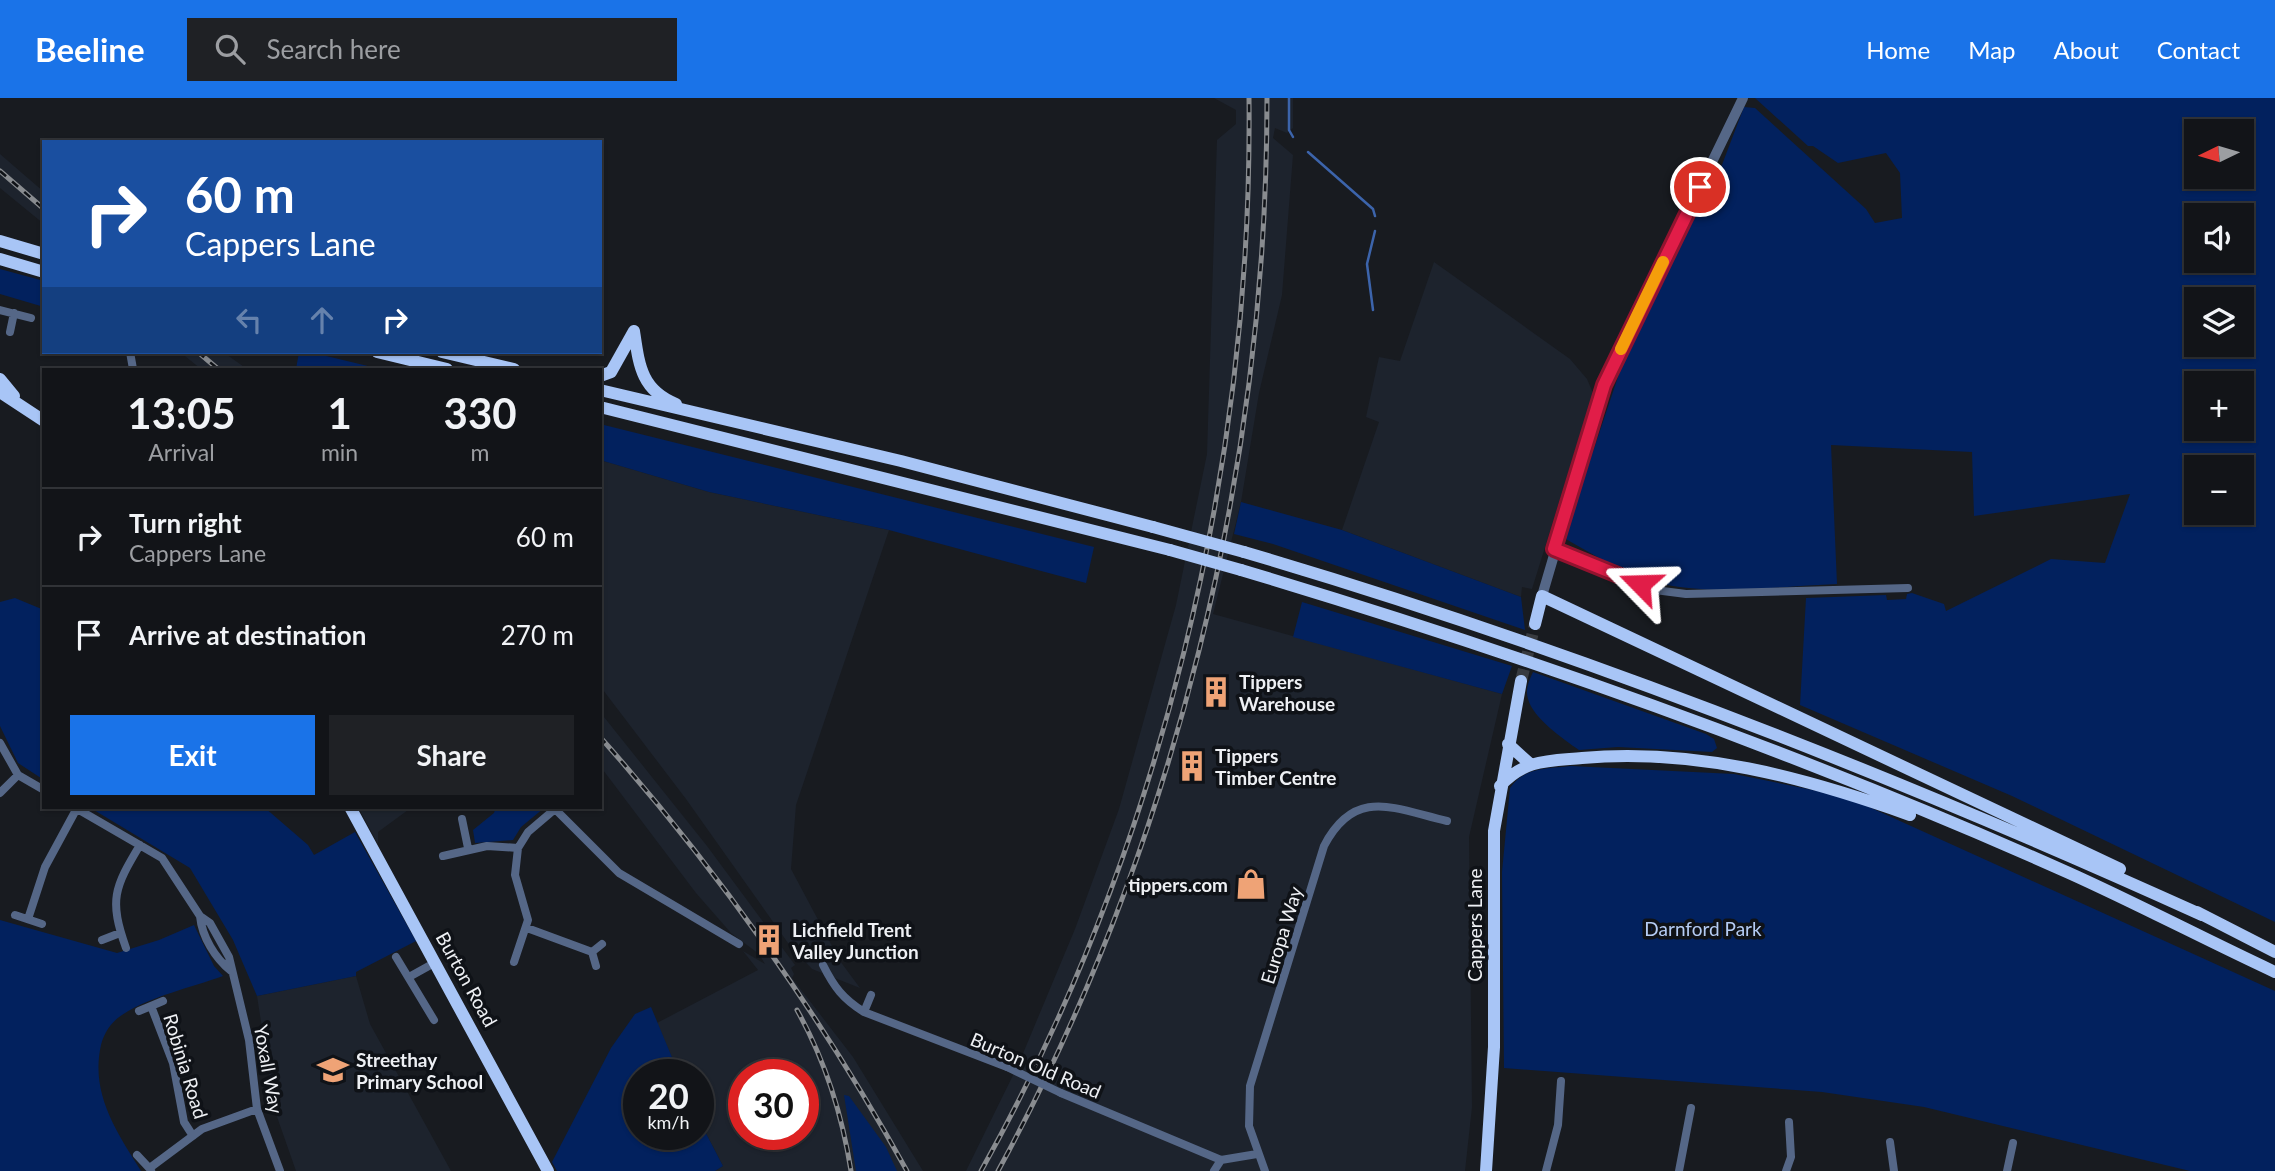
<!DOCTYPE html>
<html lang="en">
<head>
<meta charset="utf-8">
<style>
  :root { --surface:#121418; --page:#1f2125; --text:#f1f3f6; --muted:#9c9ea2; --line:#313337; --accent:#1a73e8 }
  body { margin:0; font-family:Lato,sans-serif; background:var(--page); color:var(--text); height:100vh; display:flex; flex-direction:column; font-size:26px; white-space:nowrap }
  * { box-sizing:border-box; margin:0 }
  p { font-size:23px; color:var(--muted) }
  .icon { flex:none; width:38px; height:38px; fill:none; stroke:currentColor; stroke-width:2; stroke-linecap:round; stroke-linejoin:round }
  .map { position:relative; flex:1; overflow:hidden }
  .drawer { position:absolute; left:42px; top:270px; width:560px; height:441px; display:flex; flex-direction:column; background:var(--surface); border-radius:0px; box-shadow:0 2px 5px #0004,0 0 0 2px var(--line) }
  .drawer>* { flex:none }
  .banner { position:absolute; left:42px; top:42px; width:560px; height:214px; border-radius:0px; box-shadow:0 2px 5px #0004,0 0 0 2px var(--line); background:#1a4fa0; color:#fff; overflow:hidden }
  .needle { width:46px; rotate:265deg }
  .controls { position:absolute; left:2184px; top:21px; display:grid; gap:14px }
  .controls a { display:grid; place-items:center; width:70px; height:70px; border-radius:0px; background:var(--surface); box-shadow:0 2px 5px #0004,0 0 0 2px var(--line); font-size:35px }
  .speed { position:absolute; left:623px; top:961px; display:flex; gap:14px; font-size:35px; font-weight:700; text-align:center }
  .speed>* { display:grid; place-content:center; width:91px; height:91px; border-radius:50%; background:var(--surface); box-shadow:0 2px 5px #0004,0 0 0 2px var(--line); line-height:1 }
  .speed small { font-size:18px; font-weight:400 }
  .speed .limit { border:10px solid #d22; background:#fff; color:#111 }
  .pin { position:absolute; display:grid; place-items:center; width:60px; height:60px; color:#fff; margin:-30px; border:4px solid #fff; border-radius:50%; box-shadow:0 2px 7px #0007 }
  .me { position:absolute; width:77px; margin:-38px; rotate:292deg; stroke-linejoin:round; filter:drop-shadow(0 0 5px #0008) }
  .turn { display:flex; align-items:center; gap:24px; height:147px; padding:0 28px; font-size:32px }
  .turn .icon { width:91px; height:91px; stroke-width:2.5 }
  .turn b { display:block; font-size:49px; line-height:60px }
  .lanes { display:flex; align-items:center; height:66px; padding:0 28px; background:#0003; justify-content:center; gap:35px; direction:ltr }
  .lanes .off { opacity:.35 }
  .eta { display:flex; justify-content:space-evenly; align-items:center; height:119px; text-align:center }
  .eta b { font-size:42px; font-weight:700; line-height:49px }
  .button { display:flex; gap:14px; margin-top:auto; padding:14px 28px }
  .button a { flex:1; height:80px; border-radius:0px; background:var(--accent); color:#fff; font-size:28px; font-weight:700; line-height:80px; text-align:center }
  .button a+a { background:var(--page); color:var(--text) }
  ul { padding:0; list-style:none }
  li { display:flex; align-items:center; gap:21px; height:98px; padding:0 28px; border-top:2px solid var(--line) }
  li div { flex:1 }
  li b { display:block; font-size:26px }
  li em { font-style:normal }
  header { display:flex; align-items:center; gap:42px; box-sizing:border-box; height:98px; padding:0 35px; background:var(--accent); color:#fff }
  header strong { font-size:33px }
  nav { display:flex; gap:38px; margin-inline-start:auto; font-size:24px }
  .search { width:490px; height:63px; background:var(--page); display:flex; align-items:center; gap:18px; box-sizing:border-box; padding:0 24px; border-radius:0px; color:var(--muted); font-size:26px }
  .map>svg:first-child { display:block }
</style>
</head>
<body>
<header>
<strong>Beeline</strong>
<div class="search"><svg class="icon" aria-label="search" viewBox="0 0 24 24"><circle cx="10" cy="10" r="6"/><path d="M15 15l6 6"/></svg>Search here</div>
<nav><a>Home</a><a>Map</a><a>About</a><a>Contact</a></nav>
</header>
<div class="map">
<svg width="2275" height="1073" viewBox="0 0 2275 1073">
  <rect width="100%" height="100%" fill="#181b20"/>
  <!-- built -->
  <path fill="#1d232d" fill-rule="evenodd" d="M1214,0H1293V30L1287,35L1275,30L1273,40L1293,57L1282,197L1259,295L1241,404L1213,516L1502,596L1469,739L1472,1009L1465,1073H966L1019,965L1075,831L1119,711L1176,507L1207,356L1217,42L1236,26V12Z
    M0,56L44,94V126L0,90Z
    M1434,164L1570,261L1587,281L1593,295L1532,491L1522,489L1521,499L1342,432L1379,324L1366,319L1379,259L1400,263Z
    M180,254H223L247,271H201Z
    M600,362L709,394L889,432L796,707L791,771L840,863L860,890L812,871L788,845L686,701L600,588Z
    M600,614L707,748L795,867L791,870L794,876L792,880L853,959L923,1073H715L723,1068L698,1020V976H679L657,925L758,872L743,853L765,866L759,856L731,835L696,795L600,668ZM744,976H803V1036H744Z
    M358,709H407L408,712L378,734V746Z
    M356,878L370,926L451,1073H296L275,1013L257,898Z"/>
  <!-- green -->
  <path fill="#02215e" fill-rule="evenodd" d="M1755,0H2275V824L2012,698L1800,607L1806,500L1886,497L1887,502L1906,501L1907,496L1912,495L1944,506L1946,513L2051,461L2105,465L2130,396L1974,418L1972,354L1831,347L1837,486C1781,488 1709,499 1655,484C1623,476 1593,456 1564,440L1624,261L1682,136L1720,72L1744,9L1755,10L1866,111L1875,125L1902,120L1900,75L1886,55L1838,65L1813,48H1808ZM2196,33H2242V79H2196ZM2196,117H2242V163H2196ZM2196,201H2242V247H2196ZM2196,285H2242V331H2196ZM2196,369H2242V415H2196Z
    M0,171L44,183V209L0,196Z
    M299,254H310L380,271H296Z
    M600,326L1094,449L1086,485L889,432L709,394L600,362Z
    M1241,404L1342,432L1521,499L1525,532L1273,446L1234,436Z
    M15,500L44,512V682L18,665L0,628V504Z
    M1302,504L1512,568L1502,596L1293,539Z
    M1533,574L1706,636L1714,641L1717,650L1712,654L1618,649L1579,652C1563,641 1533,620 1528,601C1525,591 1529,583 1533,574Z
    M1571,668L1734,676L1847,699L2275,893V1073H2190L1924,1009L1822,994L1504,970L1502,774L1510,690C1524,669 1547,671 1571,668Z
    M89,709H264L308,747L314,757L355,734L416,843L356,874V878L257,898L233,842L190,770Z
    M496,709H543L544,710L521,729L513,742L475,745L473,732L494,715Z
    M0,822L117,855L159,842L194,827L214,868L223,878C190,890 151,898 122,917C111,924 104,935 101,947C90,996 117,1034 141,1073H0Z
    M651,909L679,976H639V1036H698V1020L723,1068L715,1073H557L552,1064L611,950L635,916Z
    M844,997L849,998L886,1049L897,1073H856Z"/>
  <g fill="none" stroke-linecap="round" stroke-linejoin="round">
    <!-- stream -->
    <path stroke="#3c64ab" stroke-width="2.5" d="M1289,0V32L1293,39
      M1308,54L1373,111L1375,118
      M1373,212L1367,166L1375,133"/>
    <!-- trunk-tunnel -->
    <path stroke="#383b40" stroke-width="12" stroke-dasharray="12 6" stroke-linecap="butt" d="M1521,583L1535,526"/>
    <!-- minor -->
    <path stroke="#556787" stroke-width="8" d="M0,212L31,220
      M10,234L14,215
      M130,254L133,271
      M1554,451L1655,492L1686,496L1908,490
      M0,645L18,677L44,692
      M0,695L18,677
      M74,709L162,760L200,818L210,825L229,859L249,942L257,1011L280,1073
      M553,709L619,775L739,846
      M462,721L468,750
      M443,758L487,748L518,750
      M15,817L42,826
      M200,818C202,839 215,860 231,873
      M28,821L45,769L77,710
      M527,830L592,854
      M102,842L120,835
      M126,850C109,802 114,790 140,747
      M396,859L434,922
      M514,864L528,822L515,777L518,750L528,734L555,711
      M823,867C834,889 843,901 864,914L1007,969
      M596,868L592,854L602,846
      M409,879L436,864
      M151,908L173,965L184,1024L193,1038
      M139,913L163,903
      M864,914L871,897
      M1061,995L1221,1062L1257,1056
      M1890,1044L1894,1073
      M137,1057L151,1072
      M151,1069L202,1031L257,1011
      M1214,1073L1221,1062
      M1265,1073L1249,1028L1250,988L1324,748C1355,688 1395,711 1447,723
      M1546,1073L1558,1027L1561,983
      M1679,1073L1691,1010
      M1786,1073L1791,1059L1789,1024
      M2007,1073L2013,1045"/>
    <!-- tertiary -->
    <path stroke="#556787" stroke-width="10" d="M1542,498L1604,287L1743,0"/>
    <!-- trunk -->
    <path stroke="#a8c5f6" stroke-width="12" d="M0,143L44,156
      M0,161L44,174
      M634,233C639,267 641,292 676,306
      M377,254L447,271
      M442,254L514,271
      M600,278L611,274L634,233
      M0,281L14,298
      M600,292L901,363L1153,429
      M0,294L44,323
      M600,309L1170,452
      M1244,454C1572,550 1891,676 2202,817
      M1241,472C1522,556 1801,655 2069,775C2138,806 2206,842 2275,874
      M1535,526L1542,498L2120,771
      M1508,646L1529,665
      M1500,688C1525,661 1548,663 1582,660C1696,650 1803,679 1910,717
      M350,709L548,1073
      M2197,814L2275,854
      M1486,1073L1494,949V733L1521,583"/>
    <defs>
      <path id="rail" d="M0,73L44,111
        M198,254L218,271
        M600,639C716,769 823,921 907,1073
        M797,912C825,962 842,1016 851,1073
        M981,1073C1161,752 1253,367 1249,0
        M998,1073C1175,748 1267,369 1267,0"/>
    </defs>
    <!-- rail casing -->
    <use href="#rail" stroke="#898c90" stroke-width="5"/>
    <!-- rail -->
    <use href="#rail" stroke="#0f1217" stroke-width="2.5" stroke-dasharray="8" stroke-linecap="butt"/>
    <!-- minor-bridge -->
    <path stroke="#556787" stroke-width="8" d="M1007,969L1061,995"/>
    <!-- trunk-bridge -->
    <path stroke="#a8c5f6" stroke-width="12" d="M1153,429L1244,454
      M1170,452L1241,472"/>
  </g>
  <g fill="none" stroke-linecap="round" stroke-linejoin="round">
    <defs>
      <path id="route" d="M1640,486L1554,451L1604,287L1700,89"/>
    </defs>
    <!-- route casing -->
    <use href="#route" stroke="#92132f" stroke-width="18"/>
    <!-- route -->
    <use href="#route" stroke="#e11d48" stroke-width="12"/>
    <!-- slow -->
    <path stroke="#f59e0b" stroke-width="12" d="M1621,251L1663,164"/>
  </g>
  <!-- icons -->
  <defs>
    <symbol id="building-bare" viewBox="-9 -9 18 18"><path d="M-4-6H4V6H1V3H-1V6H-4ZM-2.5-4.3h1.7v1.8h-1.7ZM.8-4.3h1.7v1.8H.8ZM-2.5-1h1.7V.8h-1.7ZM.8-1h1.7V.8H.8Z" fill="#efa376" stroke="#0f1217" stroke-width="2.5" paint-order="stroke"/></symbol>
    <symbol id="shop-bare" viewBox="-9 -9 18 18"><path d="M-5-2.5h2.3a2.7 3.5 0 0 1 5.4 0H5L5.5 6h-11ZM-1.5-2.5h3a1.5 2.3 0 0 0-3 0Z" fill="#efa376" stroke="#0f1217" stroke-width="2.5" paint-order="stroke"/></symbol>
    <symbol id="school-bare" viewBox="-9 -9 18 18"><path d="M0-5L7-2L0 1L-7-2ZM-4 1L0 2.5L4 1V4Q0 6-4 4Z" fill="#efa376" stroke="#0f1217" stroke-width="2.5" paint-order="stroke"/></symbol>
  </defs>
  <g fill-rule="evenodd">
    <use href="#building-bare" x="1194" y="572" width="44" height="44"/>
    <use href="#building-bare" x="1170" y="646" width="44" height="44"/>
    <use href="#shop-bare" x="1229" y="764" width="44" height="44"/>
    <use href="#building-bare" x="747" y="820" width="44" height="44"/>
    <use href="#school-bare" x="311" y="950" width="44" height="44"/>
  </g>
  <g text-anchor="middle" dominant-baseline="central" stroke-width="7" stroke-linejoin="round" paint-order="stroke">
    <!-- poi labels -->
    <g font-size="19" font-weight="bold" fill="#eef0f4" stroke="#0f1217" text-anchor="start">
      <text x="1239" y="583">Tippers<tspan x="1239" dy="22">Warehouse</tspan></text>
      <text x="1215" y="657">Tippers<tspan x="1215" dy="22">Timber Centre</tspan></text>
      <text x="1228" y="786" text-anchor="end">tippers.com</text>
      <text x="792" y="831">Lichfield Trent<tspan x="792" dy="22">Valley Junction</tspan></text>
      <text x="356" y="961">Streethay<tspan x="356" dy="22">Primary School</tspan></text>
    </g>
    <!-- street labels -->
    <g font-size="19" fill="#eef0f4" stroke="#0f1217">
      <text transform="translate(1474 827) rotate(-90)">Cappers Lane</text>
      <text transform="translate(1281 837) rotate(-73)">Europa Way</text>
      <text transform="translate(467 881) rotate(61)">Burton Road</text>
      <text transform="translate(1036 967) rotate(23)">Burton Old Road</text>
      <text transform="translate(186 968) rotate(73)">Robinia Road</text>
      <text transform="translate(269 971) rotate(80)">Yoxall Way</text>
    </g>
    <!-- park labels -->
    <g font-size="19" fill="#b5ccf4" stroke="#0f1217">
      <text x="1703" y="830">Darnford Park</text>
    </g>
  </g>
</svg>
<div class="controls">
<a><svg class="needle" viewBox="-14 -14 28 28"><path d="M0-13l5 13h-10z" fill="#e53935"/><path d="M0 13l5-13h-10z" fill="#9c9ea2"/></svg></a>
<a><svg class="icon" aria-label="sound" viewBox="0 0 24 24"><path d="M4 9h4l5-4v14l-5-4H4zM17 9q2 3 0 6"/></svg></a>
<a><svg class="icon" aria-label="layers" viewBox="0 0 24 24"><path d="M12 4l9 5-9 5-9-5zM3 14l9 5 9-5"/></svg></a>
<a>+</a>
<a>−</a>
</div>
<div class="speed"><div>20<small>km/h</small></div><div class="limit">30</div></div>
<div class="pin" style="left:1700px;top:89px;background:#d93025"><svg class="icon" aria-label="arrive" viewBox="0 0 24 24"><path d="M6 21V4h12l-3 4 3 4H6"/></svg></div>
<svg class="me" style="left:1640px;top:486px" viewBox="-20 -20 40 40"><path d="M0-17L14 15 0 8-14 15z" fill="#e11d48" stroke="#fff" stroke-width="4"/></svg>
<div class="banner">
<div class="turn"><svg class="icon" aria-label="right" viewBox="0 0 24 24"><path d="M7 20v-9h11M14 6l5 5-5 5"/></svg><div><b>60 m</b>Cappers Lane</div></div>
<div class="lanes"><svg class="icon off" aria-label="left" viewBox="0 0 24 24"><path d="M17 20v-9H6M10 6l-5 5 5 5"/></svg><svg class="icon off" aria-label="ahead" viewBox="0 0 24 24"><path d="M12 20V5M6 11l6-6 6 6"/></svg><svg class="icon" aria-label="right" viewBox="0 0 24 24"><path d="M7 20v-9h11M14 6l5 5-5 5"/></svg></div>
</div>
<section class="drawer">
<div class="eta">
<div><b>13:05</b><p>Arrival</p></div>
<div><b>1</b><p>min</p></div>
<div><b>330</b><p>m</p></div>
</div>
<ul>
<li><svg class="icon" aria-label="right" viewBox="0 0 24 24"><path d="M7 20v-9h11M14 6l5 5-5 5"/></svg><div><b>Turn right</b><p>Cappers Lane</p></div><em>60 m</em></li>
<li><svg class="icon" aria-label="arrive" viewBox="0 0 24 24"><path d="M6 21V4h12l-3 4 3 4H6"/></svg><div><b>Arrive at destination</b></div><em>270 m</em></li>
</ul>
<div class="button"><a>Exit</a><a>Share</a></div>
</section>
</div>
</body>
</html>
